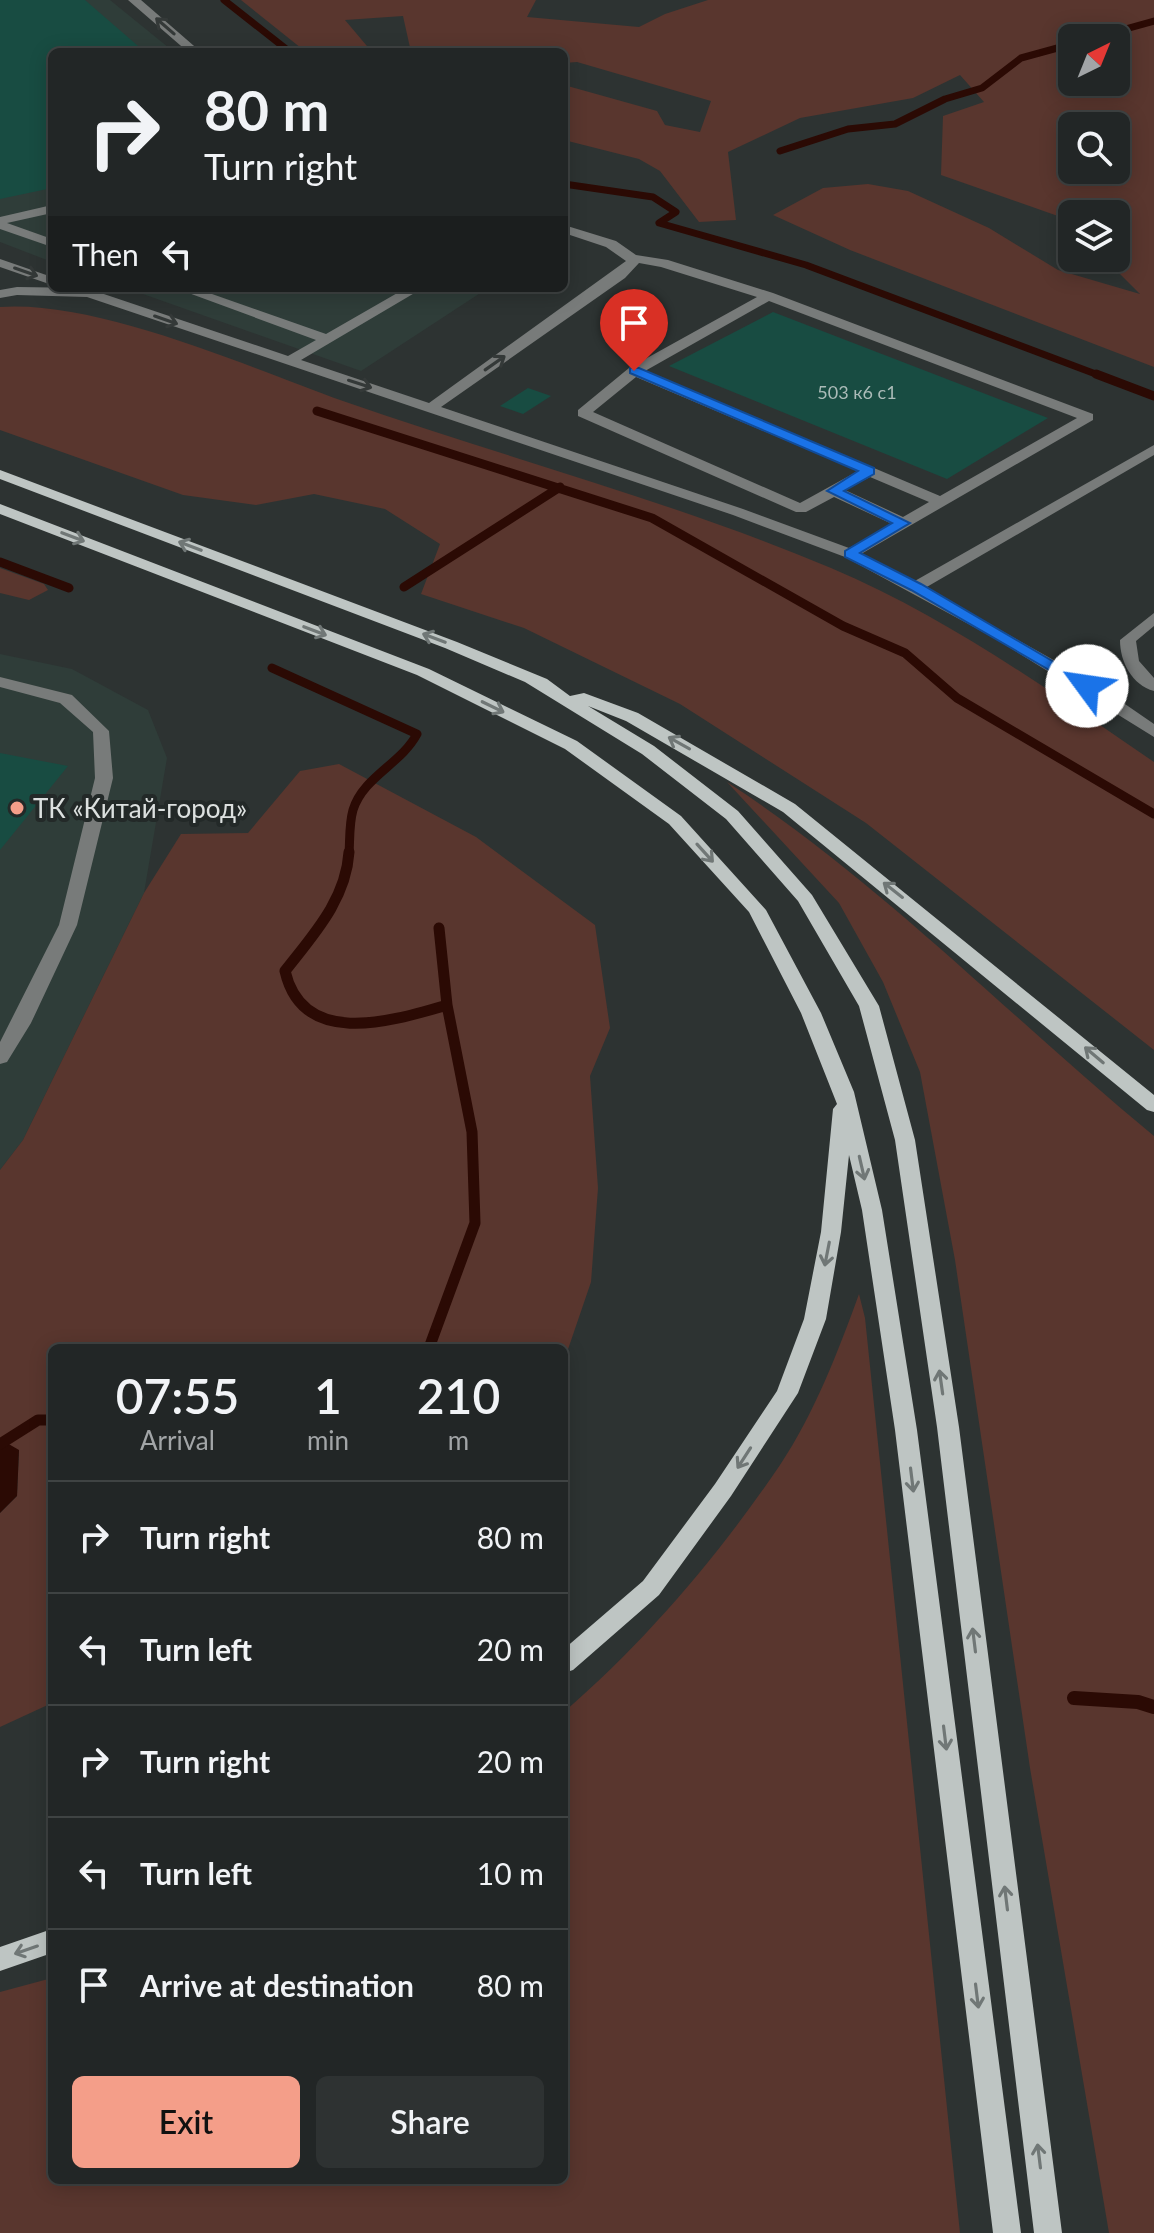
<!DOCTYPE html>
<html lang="en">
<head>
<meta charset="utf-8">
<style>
  :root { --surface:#222626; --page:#2e3232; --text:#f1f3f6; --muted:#a2a5a7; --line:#3f4343; --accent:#f49e89 }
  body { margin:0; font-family:Lato,sans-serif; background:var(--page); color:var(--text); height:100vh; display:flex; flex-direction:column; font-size:30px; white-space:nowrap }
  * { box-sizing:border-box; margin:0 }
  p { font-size:26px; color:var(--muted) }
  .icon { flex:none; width:44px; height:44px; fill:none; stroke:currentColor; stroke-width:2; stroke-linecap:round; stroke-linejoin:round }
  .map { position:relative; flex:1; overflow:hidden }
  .side { position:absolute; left:48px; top:1344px; width:520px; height:840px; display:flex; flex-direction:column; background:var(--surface); border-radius:12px; box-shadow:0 4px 20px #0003,0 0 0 2px var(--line) }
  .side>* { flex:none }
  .top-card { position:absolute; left:48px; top:48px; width:520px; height:244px; border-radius:12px; box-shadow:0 4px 20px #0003,0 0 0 2px var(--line); background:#222626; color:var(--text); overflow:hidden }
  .needle { width:52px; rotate:43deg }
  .controls { position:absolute; left:1058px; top:24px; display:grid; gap:16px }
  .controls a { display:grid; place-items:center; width:72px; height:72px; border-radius:12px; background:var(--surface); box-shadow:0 4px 20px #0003,0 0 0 2px var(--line); font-size:40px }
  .pin { position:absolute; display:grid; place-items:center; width:68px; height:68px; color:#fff; margin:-82px -34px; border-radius:50% 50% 50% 0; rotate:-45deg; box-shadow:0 0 8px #0007 }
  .pin .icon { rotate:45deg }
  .me { position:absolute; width:88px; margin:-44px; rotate:301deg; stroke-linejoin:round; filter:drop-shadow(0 0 6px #0008) }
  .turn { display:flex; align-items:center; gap:28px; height:168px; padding:0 24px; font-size:36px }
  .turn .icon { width:104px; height:104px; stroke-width:2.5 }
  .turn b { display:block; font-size:56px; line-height:68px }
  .then { display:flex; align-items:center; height:76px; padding:0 24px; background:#0003; gap:16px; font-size:30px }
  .eta { display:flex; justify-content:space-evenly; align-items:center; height:136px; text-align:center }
  .eta b { font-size:48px; font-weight:600; line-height:56px }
  .primary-button { display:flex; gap:16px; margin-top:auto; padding:16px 24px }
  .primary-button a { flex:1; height:92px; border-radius:12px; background:var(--accent); color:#111; font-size:32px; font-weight:600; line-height:92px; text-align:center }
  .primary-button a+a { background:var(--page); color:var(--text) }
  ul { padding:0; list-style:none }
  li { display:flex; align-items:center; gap:24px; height:112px; padding:0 24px; border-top:2px solid var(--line) }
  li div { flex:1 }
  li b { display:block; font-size:30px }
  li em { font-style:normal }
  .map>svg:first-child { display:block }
</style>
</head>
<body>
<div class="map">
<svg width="1154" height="2233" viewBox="0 0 1154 2233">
  <rect width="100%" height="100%" fill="#2d3332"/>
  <!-- built -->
  <path fill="#2f3d39" d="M0,0H110L174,52H52V262L0,242Z
    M126,288H488L361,371Z
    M0,654L72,669L148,710L167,758L144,893L23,1140L0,1170Z"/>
  <!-- green -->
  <path fill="#59362e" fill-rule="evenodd" d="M241,0H536L527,17L639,27L665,14L708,0H1154V367L850,250L773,215L823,188L868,184L908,191L989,228L1058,270L1140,294L1114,268L1127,241L1116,237V214H1072V221L941,175L943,116L984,102L960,75L913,98L800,118L728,152L736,220L699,222L660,171L639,159L564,140V85L657,111L665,125L700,132L711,101L577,62L564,63V52H411L403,16L345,20L372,52H306ZM1116,38V82H1072V38ZM1072,126H1116V170H1072Z
    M0,307C99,300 248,367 343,401C506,458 672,501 831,568C947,617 1050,691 1154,762V1050L866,823L680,704L524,628L421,594L440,544L385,509L314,494L256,505L183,495L0,430Z
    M0,568L44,584L48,590L29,600L0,593Z
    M339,764L476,837L595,925L610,1028L590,1076L598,1188L591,1282L564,1361V1348H52V1703L0,1727V1513L17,1496L19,1451L0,1439V1170L23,1140L144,893L181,834L248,833L300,771Z
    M727,782C882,883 1012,1019 1154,1136V2233H1109L1030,1768L955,1260L920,1072L883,982L839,903Z
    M859,1294L865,1318L960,2233H0V1992L52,1978V2180H564V1712C646,1641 719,1555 780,1465C814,1414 838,1352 859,1294Z"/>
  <!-- water -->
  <path fill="#2b0a04" d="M0,1439L19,1450L17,1496L0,1513Z"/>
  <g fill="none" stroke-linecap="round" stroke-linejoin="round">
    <!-- stream-far3 -->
    <path stroke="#2b0a04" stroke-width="7" d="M224,0L290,52
      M1093,38L1154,21
      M780,151L848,129L895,124L945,99L982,88L1021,58L1072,44
      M564,184L653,197L676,212L659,223L806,265L1101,376"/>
    <!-- stream-far2 -->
    <path stroke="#2b0a04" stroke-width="9" d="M1096,374L1154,396
      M317,411L652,518L843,626L905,653L957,698L1154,814
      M0,562L69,588
      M404,587L560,487
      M272,668L417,734C401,764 363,777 353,810C349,824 350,839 349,854"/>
    <!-- stream-far1 -->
    <path stroke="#2b0a04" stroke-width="11" d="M349,852C346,900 313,935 285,971C303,1049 392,1021 447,1005L472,1132L475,1223L429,1348
      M439,928L447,1005
      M0,1444L38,1420H52"/>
    <!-- stream -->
    <path stroke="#2b0a04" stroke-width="14" d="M1074,1698L1138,1702L1154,1707"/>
  </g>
  <!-- building -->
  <path fill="#184c42" d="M0,0H85L145,52H52V188L0,199Z
    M637,297L657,303L630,321L610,315Z
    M773,312L1048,418L947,479L669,366Z
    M528,388L551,396L523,414L500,406Z
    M0,753L68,766L0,850Z"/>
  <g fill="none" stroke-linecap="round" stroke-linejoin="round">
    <!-- minor -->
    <path fill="#787b7a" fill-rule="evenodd" d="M128,0H141L201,52H188Z
      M52,205V213L7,223L52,239V247L0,229V217Z
      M564,225L616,241L636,255L668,260L773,293L1093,414V420L861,554L913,582L1154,445V455L925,588L1093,682L1154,724V737L996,639L845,557L733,515L87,297L17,295L0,298V290L17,287L86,288L288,356L316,340L175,288H195L326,334L406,288H423L301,360L429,403L626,261L606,247L564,233ZM639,263L661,267L757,297L629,368L578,410V416L796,512H806L834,497L892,524L849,548L743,509L441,407L625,278ZM769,301L1077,418L940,496L645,371ZM636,377L858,471L800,503L593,412ZM870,477L929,502L903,517L845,490Z
      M0,259L52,277V285L0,267Z
      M1154,613V626L1136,641L1139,661L1154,678V691C1132,685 1120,662 1120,640Z
      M0,677L72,695L109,731L113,778L77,925L31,1023L7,1062L0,1064V1042L59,925L95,778L93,732L60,703L0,687Z"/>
    <!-- major -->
    <path fill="#bec5c3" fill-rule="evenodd" d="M0,470L457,642L547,679L570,696L584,693L638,713L795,804L1154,1095V1112L1147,1110L783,812L626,721L588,706L654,746L738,811L812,895L879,1006L915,1140L959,1427L1062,2233H1034L937,1427L895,1140L859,1006L798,901L726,819L642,754L525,682L445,648L0,479Z
      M0,504L429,669L577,741L681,816L766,910L821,1013L854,1092L882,1210L917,1430L1021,2233H993L895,1430L862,1210L849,1155L841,1232L826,1319L798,1393L731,1496L659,1595L573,1670L564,1673V1649L643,1581L715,1484L777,1391L804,1319L821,1232L833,1109L837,1104L801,1013L749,912L669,824L565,749L417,675L0,514Z
      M52,1929V1953L0,1971V1947Z"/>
  </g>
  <!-- one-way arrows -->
  <defs><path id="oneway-shaft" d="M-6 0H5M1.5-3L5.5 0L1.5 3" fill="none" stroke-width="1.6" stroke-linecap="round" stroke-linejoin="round" transform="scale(2)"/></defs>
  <g stroke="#343938">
    <use href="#oneway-shaft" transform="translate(165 26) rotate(-139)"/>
    <use href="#oneway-shaft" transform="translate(26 272) rotate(19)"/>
    <use href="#oneway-shaft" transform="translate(166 320) rotate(19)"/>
    <use href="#oneway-shaft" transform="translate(495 363) rotate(-35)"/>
    <use href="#oneway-shaft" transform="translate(360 384) rotate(18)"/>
  </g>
  <g stroke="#707776">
    <use href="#oneway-shaft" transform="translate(73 537) rotate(21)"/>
    <use href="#oneway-shaft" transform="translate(190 546) rotate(-159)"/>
    <use href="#oneway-shaft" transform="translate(315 631) rotate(21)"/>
    <use href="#oneway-shaft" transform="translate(434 638) rotate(-159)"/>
    <use href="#oneway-shaft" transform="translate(493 707) rotate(26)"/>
    <use href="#oneway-shaft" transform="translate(679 743) rotate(-151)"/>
    <use href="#oneway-shaft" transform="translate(705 853) rotate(48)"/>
    <use href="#oneway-shaft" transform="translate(893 890) rotate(-142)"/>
    <use href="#oneway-shaft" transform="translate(1094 1055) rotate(-140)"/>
    <use href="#oneway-shaft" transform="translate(862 1168) rotate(77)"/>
    <use href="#oneway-shaft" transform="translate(827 1254) rotate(101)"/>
    <use href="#oneway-shaft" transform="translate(941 1382) rotate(-98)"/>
    <use href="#oneway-shaft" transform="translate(744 1458) rotate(123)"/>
    <use href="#oneway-shaft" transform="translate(912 1480) rotate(83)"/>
    <use href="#oneway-shaft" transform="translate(974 1640) rotate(-97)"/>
    <use href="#oneway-shaft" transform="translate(945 1738) rotate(83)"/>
    <use href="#oneway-shaft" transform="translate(1006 1898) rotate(-97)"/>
    <use href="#oneway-shaft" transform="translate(26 1950) rotate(161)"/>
    <use href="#oneway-shaft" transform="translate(977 1996) rotate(83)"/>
    <use href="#oneway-shaft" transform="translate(1039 2156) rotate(-97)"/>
  </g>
  <!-- route -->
  <path fill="#1a73e8" stroke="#114b97" stroke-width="2" d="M630,368H639L874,468V474L844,491L910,523L860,553L921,584L1095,686L1082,689L911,590L845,557V551L892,523L827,491L858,471L630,373Z"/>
  <!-- markers -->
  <circle fill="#f49e89" stroke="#232928" stroke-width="3" cx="17" cy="808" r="8"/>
  <g text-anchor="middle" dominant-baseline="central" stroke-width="8" stroke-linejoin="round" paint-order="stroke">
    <!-- far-number labels -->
    <g font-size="18" fill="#abbbb8">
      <text x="857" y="392">503 к6 с1</text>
    </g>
    <!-- poi labels -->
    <g font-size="26" fill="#dce0df" stroke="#232928" text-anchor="start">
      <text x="33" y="808">ТК «Китай-город»</text>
    </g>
  </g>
</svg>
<div class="controls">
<a><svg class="needle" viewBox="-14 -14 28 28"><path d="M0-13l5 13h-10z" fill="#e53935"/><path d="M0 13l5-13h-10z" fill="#a2a5a7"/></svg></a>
<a><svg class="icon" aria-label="search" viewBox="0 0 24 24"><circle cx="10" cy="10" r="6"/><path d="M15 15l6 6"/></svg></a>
<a><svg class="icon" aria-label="layers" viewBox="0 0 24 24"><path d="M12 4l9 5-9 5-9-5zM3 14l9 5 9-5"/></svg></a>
</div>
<div class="pin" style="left:634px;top:371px;background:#d93025"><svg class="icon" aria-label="arrive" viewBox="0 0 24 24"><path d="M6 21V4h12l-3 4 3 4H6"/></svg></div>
<svg class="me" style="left:1087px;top:686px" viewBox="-20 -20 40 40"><circle r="19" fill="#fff"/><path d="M0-13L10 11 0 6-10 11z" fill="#1a73e8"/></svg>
<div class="top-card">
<div class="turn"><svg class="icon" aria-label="right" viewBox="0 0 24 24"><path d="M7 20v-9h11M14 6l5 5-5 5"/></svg><div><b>80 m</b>Turn right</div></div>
<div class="then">Then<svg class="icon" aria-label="left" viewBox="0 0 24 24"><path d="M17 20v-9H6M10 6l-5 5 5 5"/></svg></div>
</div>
<section class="side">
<div class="eta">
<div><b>07:55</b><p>Arrival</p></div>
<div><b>1</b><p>min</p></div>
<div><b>210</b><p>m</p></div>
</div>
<ul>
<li><svg class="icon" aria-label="right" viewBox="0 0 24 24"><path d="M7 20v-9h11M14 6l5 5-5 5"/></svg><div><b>Turn right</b></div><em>80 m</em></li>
<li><svg class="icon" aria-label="left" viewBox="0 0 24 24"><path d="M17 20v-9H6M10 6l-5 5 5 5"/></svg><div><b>Turn left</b></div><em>20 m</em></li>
<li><svg class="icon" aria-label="right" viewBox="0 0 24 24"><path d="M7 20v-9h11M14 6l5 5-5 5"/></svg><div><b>Turn right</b></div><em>20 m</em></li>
<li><svg class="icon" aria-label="left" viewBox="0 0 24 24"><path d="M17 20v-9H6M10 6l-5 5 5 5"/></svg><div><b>Turn left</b></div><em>10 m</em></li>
<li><svg class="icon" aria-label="arrive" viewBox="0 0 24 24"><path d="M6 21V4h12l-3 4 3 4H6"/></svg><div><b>Arrive at destination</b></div><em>80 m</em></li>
</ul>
<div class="primary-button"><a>Exit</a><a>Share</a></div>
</section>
</div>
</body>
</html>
